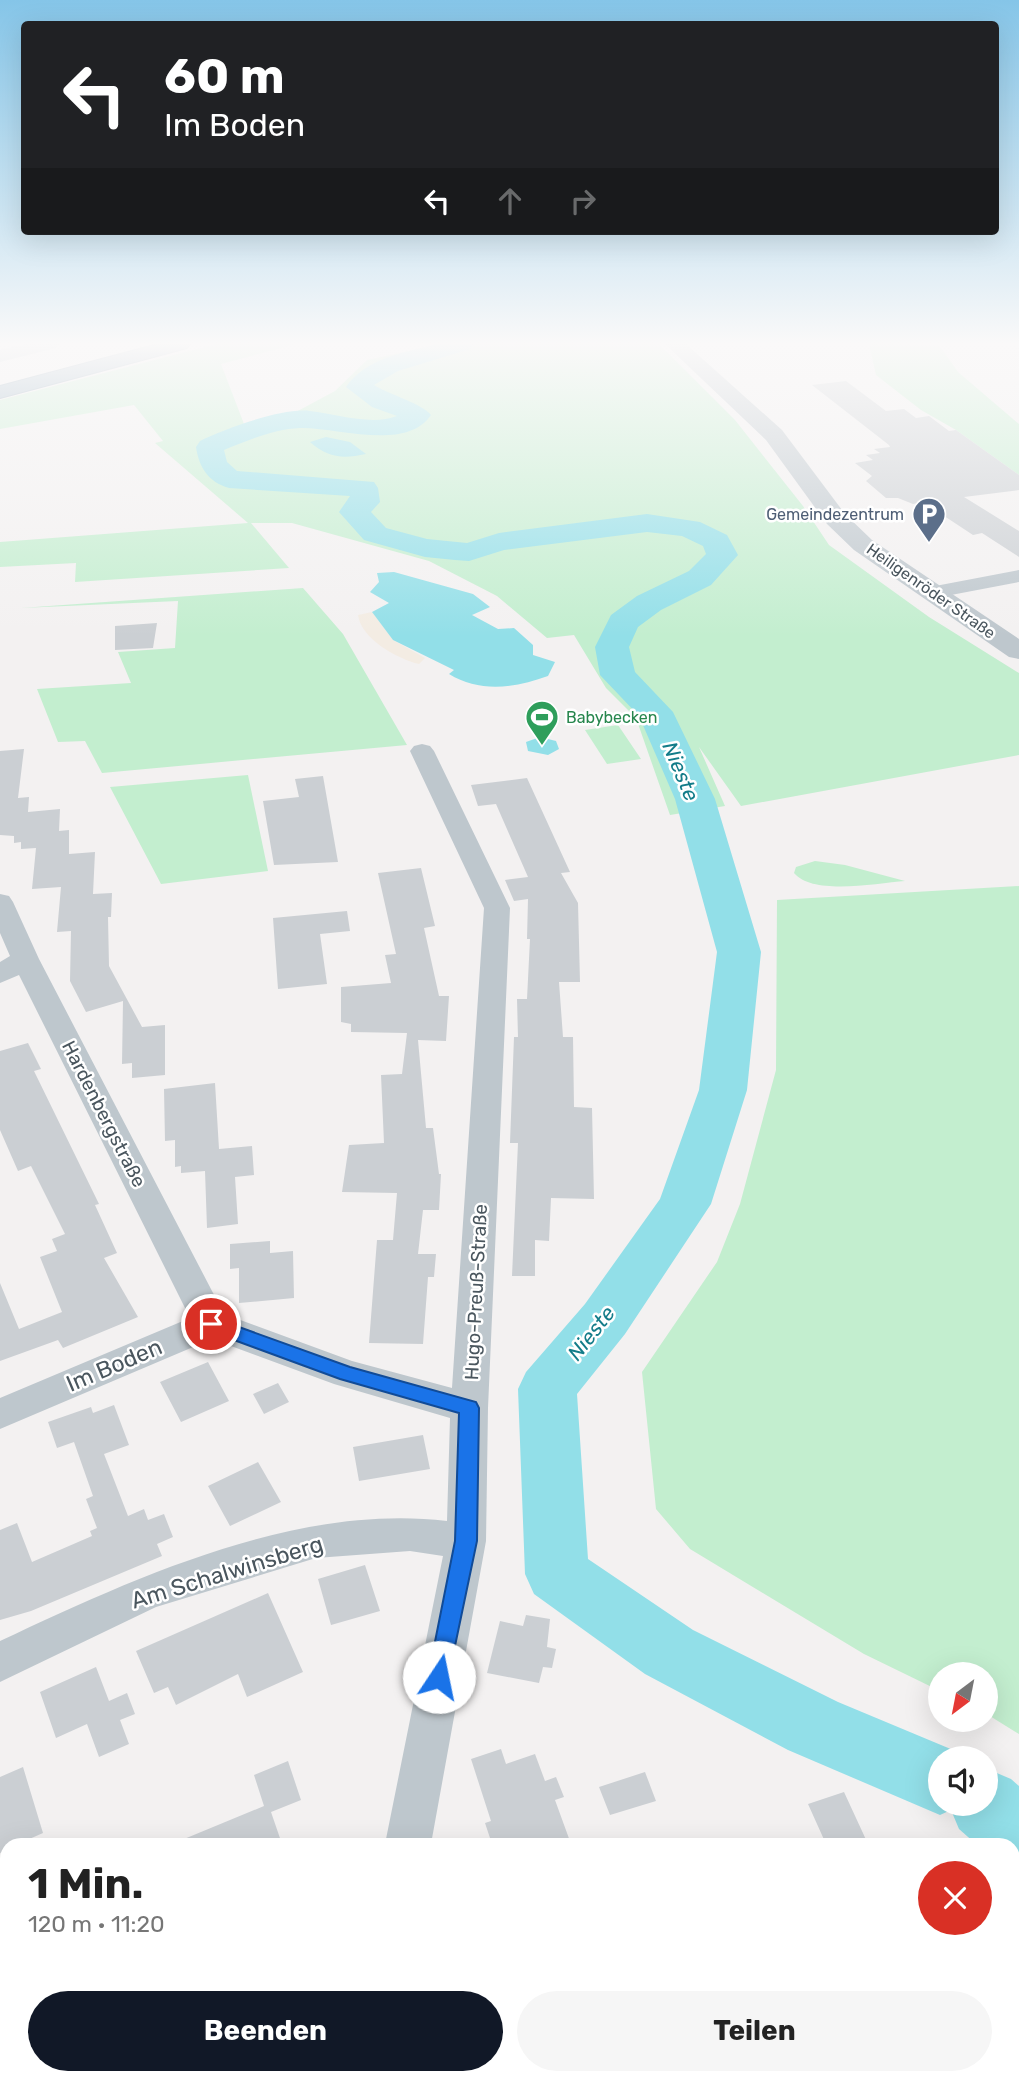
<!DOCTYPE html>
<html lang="de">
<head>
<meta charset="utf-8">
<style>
  :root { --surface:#fff; --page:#f6f6f6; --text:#222; --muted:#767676; --accent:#111827 }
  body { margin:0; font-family:Rubik,sans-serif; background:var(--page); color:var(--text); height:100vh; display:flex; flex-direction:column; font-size:26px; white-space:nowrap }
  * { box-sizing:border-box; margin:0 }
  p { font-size:23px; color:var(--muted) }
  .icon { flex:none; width:38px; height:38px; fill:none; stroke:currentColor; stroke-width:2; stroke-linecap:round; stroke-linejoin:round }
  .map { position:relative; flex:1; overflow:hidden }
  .drawer { position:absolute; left:0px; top:1838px; width:1020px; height:247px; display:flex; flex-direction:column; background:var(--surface); border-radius:21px 21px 0 0; box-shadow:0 7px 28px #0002 }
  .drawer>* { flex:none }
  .hud { position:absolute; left:21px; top:21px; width:978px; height:214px; border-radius:7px; box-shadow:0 7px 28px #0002; background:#202124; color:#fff; overflow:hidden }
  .needle { width:46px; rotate:212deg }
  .fabs { position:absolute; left:928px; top:1662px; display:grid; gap:14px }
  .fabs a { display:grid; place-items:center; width:70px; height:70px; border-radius:50%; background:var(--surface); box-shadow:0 7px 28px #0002; font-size:35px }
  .pin { position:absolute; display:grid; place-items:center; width:60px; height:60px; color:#fff; margin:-30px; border:4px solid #fff; border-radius:50%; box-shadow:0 2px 7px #0007 }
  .me { position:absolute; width:77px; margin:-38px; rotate:11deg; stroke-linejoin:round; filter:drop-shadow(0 0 5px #0008) }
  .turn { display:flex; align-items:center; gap:24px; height:147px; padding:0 28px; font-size:32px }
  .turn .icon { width:91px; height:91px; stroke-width:2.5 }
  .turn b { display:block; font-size:49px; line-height:60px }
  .lanes { display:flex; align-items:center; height:66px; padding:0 28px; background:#0003; justify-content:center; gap:35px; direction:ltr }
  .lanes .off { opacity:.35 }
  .round { display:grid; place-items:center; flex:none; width:74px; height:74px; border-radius:37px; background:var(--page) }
  .overview { display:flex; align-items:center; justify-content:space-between; height:119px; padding:0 28px }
  h1 { font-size:42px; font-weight:700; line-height:52px }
  .action { display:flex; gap:14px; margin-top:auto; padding:14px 28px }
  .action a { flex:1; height:80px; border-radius:42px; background:var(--accent); color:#fff; font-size:28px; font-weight:700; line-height:80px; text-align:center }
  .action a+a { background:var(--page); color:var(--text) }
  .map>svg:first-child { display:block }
</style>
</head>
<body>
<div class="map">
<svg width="1019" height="2084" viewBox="0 0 1019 2084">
  <rect width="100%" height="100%" fill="#f3f1f1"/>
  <!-- green -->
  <path fill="#c3eecf" d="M216,344H296L221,364L244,424L294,413L335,391L367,360L441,344H659L735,420L803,506L829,545L929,617L1019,673V755L741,806L699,747L725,806L670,815L636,718L606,688L574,635L547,638L497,596L429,561L292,523H251L289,568L75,582L76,563L0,567V542L248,523L155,443L163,441L134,405L0,429V400Z
    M869,344L939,345L958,372L1019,424V475L956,430L921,410L876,375Z
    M303,588L343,634L407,745L102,773L85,741L58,742L37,689L131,683L118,652L175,648L178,601L21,608Z
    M618,725L641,759L607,764L585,730Z
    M248,775L268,871L161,884L110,787Z
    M815,861L845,865L905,881C877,883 813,896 794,873L796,867Z
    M1019,886V1734L985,1713V1675H940V1691L864,1654L690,1549L656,1509L642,1372L717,1262L740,1204L776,1070L777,900Z"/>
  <!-- sand -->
  <path fill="#f3ece3" d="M372,612L393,640L425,658L419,664C398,659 361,639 358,615Z"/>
  <!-- water -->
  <path fill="#92dfe8" d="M326,437L350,442L366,454C343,459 328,458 310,442Z
    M394,572L473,594L490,607L472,615L498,629L514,628L533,645V655L555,662L548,676C515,688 480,693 449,674L454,670L393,640L372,612L389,603L370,592L379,582L377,573Z
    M540,737L556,741L559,749L548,755L528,751L526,742Z"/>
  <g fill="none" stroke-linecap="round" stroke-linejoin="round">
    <!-- river -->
    <path fill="#92dfe8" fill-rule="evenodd" d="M436,344H473L470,349L398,371L374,385C388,394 423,404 431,415C406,452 337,427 300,428C277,429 253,438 231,447L224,450L227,462L237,471L374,482L378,488L380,502L371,512L386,528L427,539L467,543L499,533L647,514L700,522L727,535L738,555L711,585L661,610L638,627L629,647L635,672L673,712L715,799L761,952L747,1090L711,1204L625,1334L577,1394L588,1559L693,1630L838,1702L965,1755L967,1759H940V1804H985V1768L1011,1779L1019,1786V1871L1013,1868V1844H976L959,1829L951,1810L940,1815L788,1750L645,1674L534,1594L525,1574L518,1389L526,1372L585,1304L660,1199L699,1090L717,952L675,799L639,716L600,675L595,647L611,615L637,596L689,571L706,554L703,546L682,536L647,532L504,550L469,561L455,560L425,557L364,540L339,512L350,496L229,488C208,482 199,467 196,447L200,441C224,429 284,407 310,411C336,414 372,426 397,416L372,407L346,387C366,358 404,353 436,344Z"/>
  </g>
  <!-- building -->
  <path fill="#cbcfd3" d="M846,381L886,411L904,409L916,418L929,416L949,431L956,430L1019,475V490L964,497L1019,531V557L982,533L973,535L923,502L913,504L898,498H886L866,481L872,476L855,463L873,460L866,455L880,453L874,449L890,447L889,445L812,385Z
    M157,623L153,648L115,650V626Z
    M24,749L18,798L29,797L28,812L60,809L59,831L69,830V854L95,852L93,894L112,893L111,917H108L109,966L142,1027L165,1025V1075L132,1078V1063L122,1064L123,1001L86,1012L70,981L71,931L57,932L61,887L32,889L36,848L21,849V842L14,843V836L0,835V751Z
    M323,776L338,862L274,865L263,801L299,797L295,779Z
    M527,778L570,872L561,873L578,903L580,982H559L563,1037H573L574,1107L592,1108L594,1199L551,1198L549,1241L535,1240V1276H512L518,1143H510L514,1037H518L517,999H527L530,939H527L528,899L514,901L505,880L528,877L496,804L478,806L471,785Z
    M421,868L435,926L424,928L439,996H449L446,1041L418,1040L426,1128H433L439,1174H441L439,1210H423L418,1254H436L434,1277H428L423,1344L369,1343L377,1240H393L397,1193L342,1192L349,1145L384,1143L381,1075L402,1074L407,1033L351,1032V1024L341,1022V987L391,983L385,955L396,954L378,873Z
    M347,911L350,931L320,934L327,984L278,989L273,918Z
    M28,1043L41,1069L34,1071L99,1204L95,1205L117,1253L104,1258L138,1317L63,1348L58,1340L0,1361V1283L19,1329L62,1312L40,1257L57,1251L52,1239L65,1234L31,1166L18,1171L0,1130V1051Z
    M215,1083L219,1149L252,1146L254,1175L235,1177L238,1224L207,1228L205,1171L181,1173V1166L175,1167V1140L165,1141L164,1089Z
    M270,1241V1253L293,1251L294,1298L239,1303V1268L230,1269V1244Z
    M208,1362L229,1401L181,1422L160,1382Z
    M278,1383L289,1402L264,1414L253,1394Z
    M114,1405L129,1445L104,1454L128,1516L144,1509L148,1520L164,1514L173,1537L157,1544L162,1556L31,1611L0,1620V1530L17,1523L32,1562L92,1536L90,1531L97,1528L86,1499L93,1496L74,1442L57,1448L48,1422L91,1407L93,1413Z
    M423,1435L430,1469L359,1481L353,1447Z
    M258,1462L281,1502L230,1526L208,1486Z
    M365,1565L380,1611L331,1625L318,1579Z
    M268,1593L303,1672L247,1697L238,1674L176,1705L168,1687L154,1693L136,1651Z
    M526,1615L550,1619L547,1647L556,1649L552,1668L543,1667L539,1683L487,1673L500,1621L523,1626Z
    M96,1667L109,1701L127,1693L135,1714L120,1720L129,1744L99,1757L87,1724L56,1738L40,1692Z
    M501,1749L506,1764L535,1754L545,1781L556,1777L564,1797L555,1800L571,1844H492L485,1823L491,1821L471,1759Z
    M288,1761L301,1800L271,1812L282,1844H172L264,1806L254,1775Z
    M23,1767L43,1833L18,1844H7V1850L0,1853V1777Z
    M645,1772L656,1801L610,1815L599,1787Z
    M844,1792L868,1844H826L808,1804Z"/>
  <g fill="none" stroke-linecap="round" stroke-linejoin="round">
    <defs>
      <path id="motorway" d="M158,344H190L187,348L0,398V386Z"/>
    </defs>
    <!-- motorway casing -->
    <use href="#motorway" stroke="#7794a9" stroke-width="2"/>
    <!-- minor -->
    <path fill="#bec7cd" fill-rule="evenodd" d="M1019,570V582L930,599L920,593L930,587Z
      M422,744L430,746L434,751L510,908L488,1408L486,1541L431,1844H385L443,1556L410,1551L316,1558L156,1607L0,1682V1641C134,1578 296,1503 447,1521L450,1418L334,1384L212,1339L0,1429V1398L190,1318L19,975L0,983V962L10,956L0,933V894L9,896L13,902L39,959L224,1314L352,1361L452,1388L484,908L410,751L414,746Z
      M433,2077H485L487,2084H435Z"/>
    <!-- tertiary -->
    <path fill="#bec7cd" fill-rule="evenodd" d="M665,344H686L782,430L845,514L872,540L1019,639V659L1009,657L854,550L827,524L766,440Z"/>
    <!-- secondary -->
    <path fill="#bec9d1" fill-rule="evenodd" d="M25,344H59L56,348L0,362V350Z"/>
    <!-- motorway -->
    <use href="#motorway" fill="#8ca9bd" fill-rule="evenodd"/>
  </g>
  <!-- sky -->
  <linearGradient id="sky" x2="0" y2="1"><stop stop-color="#85c5e8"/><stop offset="0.54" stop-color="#faf9f9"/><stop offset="1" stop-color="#faf9f9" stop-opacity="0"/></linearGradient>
  <rect width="1019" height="636" fill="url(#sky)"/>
  <!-- route -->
  <path fill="#1a73e8" stroke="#114b97" stroke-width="2" d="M211,1317L350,1367L476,1402L479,1408L477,1541L447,1684L439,1688L431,1684L428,1677L455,1541L459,1413L340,1379L204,1329L202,1324Z"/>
  <!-- icons -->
  <defs>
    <symbol id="parking-pin" viewBox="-11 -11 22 30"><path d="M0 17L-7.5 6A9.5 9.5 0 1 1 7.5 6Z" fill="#5c6f8a" stroke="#fff"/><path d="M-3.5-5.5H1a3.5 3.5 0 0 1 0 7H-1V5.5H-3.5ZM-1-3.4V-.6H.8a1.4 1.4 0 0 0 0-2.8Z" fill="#fff"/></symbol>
    <symbol id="stadium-pin" viewBox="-11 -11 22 30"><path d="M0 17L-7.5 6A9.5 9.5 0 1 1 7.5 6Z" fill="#2e9e5b" stroke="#fff"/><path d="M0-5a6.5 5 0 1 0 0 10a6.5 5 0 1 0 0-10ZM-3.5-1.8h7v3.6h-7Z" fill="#fff"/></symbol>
  </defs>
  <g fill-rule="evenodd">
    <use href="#parking-pin" x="910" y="495" width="38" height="52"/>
    <use href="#stadium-pin" x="523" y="698" width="38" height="52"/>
  </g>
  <g text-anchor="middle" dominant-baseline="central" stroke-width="5" stroke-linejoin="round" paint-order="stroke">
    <!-- far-service labels -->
    <g font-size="16" fill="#4e5e75" stroke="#fff" text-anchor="end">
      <text x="904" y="514">Gemeindezentrum</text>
    </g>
    <!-- far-street labels -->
    <g font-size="16" fill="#4a565e" stroke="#fff">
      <text transform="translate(931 591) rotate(35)">Heiligenröder Straße</text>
    </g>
    <!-- far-leisure labels -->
    <g font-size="16" fill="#27864d" stroke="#fff" text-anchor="start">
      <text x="566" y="717">Babybecken</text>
    </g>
    <!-- street labels -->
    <g font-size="19" fill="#4a565e" stroke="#fff">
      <text transform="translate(104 1114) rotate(63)">Hardenbergstraße</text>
      <text transform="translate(476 1292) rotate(-87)">Hugo-Preuß-Straße</text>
    </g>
    <!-- water labels -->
    <g font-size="21" font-style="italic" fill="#137c89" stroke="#fff">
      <text transform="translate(681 771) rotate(67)">Nieste</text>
      <text transform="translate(591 1333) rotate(-52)">Nieste</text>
    </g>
    <!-- near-street labels -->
    <g font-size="23" fill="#4a565e" stroke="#fff">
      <text transform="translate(114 1365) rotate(-23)">Im Boden</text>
      <text transform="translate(227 1572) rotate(-17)">Am Schalwinsberg</text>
    </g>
  </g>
</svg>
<div class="fabs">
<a><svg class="needle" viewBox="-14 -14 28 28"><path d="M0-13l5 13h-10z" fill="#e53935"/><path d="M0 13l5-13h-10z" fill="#767676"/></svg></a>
<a><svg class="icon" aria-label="sound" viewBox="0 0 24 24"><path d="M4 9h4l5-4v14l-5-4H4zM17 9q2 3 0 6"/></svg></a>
</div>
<div class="pin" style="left:211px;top:1324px;background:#d93025"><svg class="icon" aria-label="arrive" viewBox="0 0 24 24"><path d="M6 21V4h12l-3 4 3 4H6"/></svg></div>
<svg class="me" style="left:439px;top:1677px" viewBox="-20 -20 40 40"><circle r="19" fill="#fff"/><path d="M0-13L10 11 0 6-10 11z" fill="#1a73e8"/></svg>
<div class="hud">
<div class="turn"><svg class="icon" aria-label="left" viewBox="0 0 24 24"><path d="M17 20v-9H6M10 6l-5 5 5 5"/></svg><div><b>60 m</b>Im Boden</div></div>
<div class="lanes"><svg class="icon" aria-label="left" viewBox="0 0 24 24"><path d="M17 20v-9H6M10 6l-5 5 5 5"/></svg><svg class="icon off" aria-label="ahead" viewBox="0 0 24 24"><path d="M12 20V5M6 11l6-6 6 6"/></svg><svg class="icon off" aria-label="right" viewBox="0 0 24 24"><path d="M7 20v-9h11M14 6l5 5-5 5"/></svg></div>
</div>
<section class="drawer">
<div class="overview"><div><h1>1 Min.</h1><p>120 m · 11:20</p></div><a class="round" style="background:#d93025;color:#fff"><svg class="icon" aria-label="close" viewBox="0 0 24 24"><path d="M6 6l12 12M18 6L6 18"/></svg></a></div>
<div class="action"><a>Beenden</a><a>Teilen</a></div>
</section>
</div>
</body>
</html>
